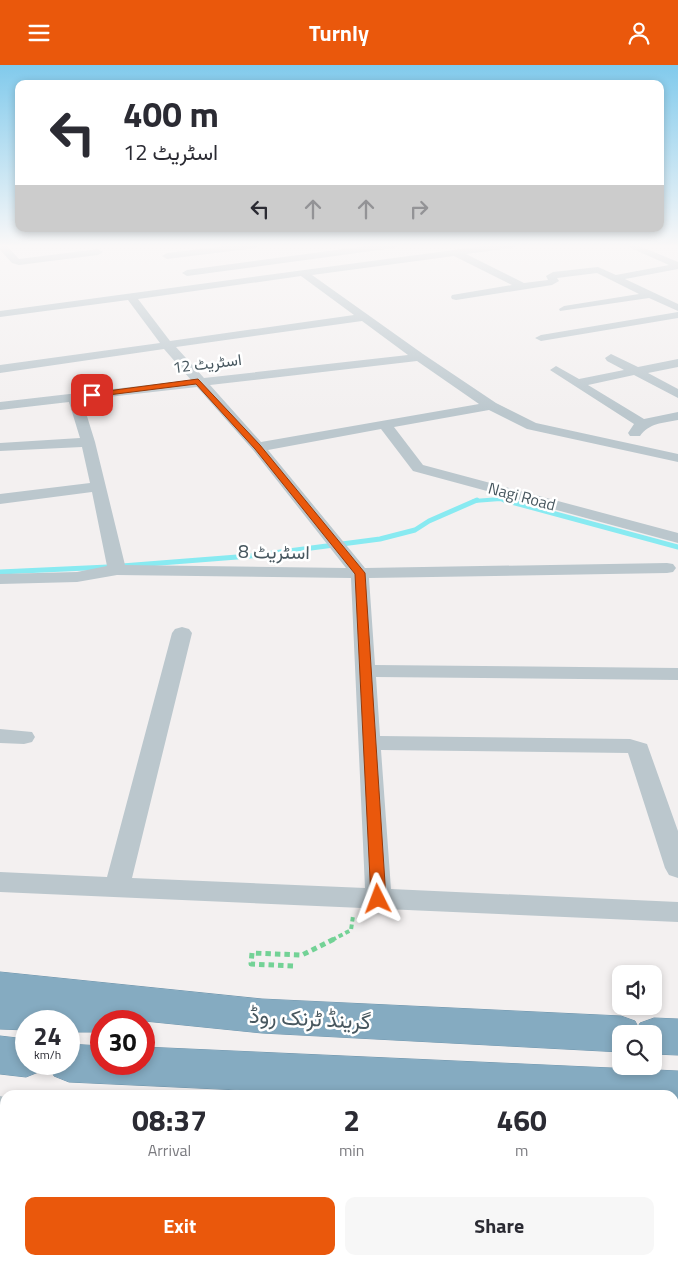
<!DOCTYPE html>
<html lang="en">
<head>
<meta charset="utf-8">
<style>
  :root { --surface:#fff; --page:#f7f7f7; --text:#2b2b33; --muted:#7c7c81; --accent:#ea580c }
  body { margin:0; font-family:"Titillium Web",Vazirmatn,sans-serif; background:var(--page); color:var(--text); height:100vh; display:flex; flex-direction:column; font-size:19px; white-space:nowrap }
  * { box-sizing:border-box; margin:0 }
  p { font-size:16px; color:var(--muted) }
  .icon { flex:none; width:28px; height:28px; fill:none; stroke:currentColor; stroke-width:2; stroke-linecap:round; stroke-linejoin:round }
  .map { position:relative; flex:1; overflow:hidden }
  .panel { position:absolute; left:0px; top:1025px; width:679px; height:175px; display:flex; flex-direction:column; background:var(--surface); border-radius:15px 15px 0 0; box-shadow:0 2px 8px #0003 }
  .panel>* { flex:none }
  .top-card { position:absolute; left:15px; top:15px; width:649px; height:152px; border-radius:10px; box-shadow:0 2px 8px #0003; background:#fff; color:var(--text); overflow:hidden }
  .fabs { position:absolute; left:612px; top:900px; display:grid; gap:10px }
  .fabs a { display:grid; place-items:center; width:50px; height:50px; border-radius:10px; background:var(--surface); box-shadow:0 2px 8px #0003; font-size:25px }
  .speed { position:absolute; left:15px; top:945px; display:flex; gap:10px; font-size:25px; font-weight:700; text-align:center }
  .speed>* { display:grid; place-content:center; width:65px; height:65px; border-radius:50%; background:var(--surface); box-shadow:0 2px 8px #0003; line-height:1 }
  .speed small { font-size:12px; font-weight:400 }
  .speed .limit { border:8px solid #d22; background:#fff; color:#111 }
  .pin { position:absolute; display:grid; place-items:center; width:42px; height:42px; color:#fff; margin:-21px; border-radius:10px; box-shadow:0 2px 8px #0006 }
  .me { position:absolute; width:55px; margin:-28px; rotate:357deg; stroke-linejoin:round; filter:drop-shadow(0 0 4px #0008) }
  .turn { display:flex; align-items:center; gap:18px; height:105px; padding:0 25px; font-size:22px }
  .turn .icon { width:65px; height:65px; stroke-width:2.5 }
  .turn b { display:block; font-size:35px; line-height:42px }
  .lanes { display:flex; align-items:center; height:48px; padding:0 25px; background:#0003; justify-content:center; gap:25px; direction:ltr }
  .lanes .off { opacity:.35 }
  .eta { display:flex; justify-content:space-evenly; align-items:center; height:85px; text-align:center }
  .eta b { font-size:30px; font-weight:700; line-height:35px }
  .primary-button { display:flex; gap:10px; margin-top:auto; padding:10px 25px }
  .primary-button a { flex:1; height:58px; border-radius:10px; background:var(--accent); color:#fff; font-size:20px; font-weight:700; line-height:58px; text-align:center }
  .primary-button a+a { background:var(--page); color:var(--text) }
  header { display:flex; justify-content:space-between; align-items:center; height:65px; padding:0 25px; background:var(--accent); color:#fff; font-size:22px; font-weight:700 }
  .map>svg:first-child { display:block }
</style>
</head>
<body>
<header><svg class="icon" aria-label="menu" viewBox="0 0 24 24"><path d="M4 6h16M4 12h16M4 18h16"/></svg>Turnly<svg class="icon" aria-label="person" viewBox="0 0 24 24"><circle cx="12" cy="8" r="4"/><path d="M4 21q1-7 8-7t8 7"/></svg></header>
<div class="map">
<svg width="678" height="1200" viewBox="0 0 678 1200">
  <rect width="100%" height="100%" fill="#f3f0f0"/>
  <!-- commercial -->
  <path fill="#fdf5e9" d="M318,1195H447L448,1200H318Z"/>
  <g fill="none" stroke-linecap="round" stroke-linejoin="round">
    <!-- stream-far1 -->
    <path stroke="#88eaf1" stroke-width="4" d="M474,436L500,434L509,436"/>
    <!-- stream -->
    <path stroke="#88eaf1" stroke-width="5" d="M504,435L678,482
      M122,501L250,491L380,474L415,465L429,456L477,435
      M0,507L108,502"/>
    <defs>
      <path id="highway" d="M0,907L262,934L621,951L635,956L638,962L640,958L654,953L678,954V990L654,989V969H621V987L262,968L115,953L113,956H101V966L96,967H69V956H26V965L0,964Z
        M0,971L26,974V999H44L41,1006L26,1012L0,1009Z
        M69,979L101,981V999H144V982L678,1006V1046H674V1030H345L69,1017L54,1011L49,999H69Z"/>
    </defs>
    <!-- highway casing -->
    <use href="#highway" stroke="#7196ad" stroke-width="1"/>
    <!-- path-far1 -->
    <path stroke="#73d296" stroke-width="4" stroke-dasharray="4.5 3" stroke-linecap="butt" d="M332,875L351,865L353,851"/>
    <!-- path -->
    <path stroke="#73d296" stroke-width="5" stroke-dasharray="5.5 4" stroke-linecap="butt" d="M293,901L251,899L252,888L302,890L334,874"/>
    <!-- minor -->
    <path fill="#bbc7cd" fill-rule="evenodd" d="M0,180H6L19,194L98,184L103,187L98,190L19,200L12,198L0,185Z
      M234,180H261L256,183L167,194L162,191L167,188Z
      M373,180H399L394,183L187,211L182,208L187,205Z
      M491,180H517L512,183L466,189L524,218L548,215L546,211L553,207L598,202L616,210L669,200L624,180H637L678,197V204L625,214L678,239V246L649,233L560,246L559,244L564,241L639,229L597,208L557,213L559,216L552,220L456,235L452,234L451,232L452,230L512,220L454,191L312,210L423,289L496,338L536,358L678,389V397L527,364L489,345L394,362L423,400L678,468V478L413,406L381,364L268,385L365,503L667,498L673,499L676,503L673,507L667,508L369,513L375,600L678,603V615L376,612L380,671L630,674L647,679L678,766V813L669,810L665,803L628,688L381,685L391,824L678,837V857L0,827V807L107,812L172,568L175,564L182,562L189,564L192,568L132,813L365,823L351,513L117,510L77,517L0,519V509L77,507L107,501L92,427L0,439V429L90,418L82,382L0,386V378L80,373L69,337L0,345V337L191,315L164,284L0,308V300L160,278L128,235L0,252V246ZM301,211L354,250L170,276L138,234ZM362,256L408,290L204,313L176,282ZM417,296L479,339L261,377L210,320ZM197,322L253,385L346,503L125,500L95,377L82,335Z
      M678,247V253L541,276L535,273L541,270Z
      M611,289L638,302L678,294V302L648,308L678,324V333L634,310L588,320L644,354L678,347V355C663,358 649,358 640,371H630L628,368L634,359L550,305L556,301L579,314L624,305L607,296L605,293Z
      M0,664L32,667L35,672L32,677L24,679L0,678Z
      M0,1031L5,1032V1062L0,1061Z
      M674,1073H678V1105H674Z
      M148,1195H184L183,1200H147Z
      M450,1195H486V1200H450Z"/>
    <!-- highway -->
    <use href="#highway" fill="#85abc1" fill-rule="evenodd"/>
  </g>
  <!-- shaded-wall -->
  <path fill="#8b8f92" d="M148,1195H154L155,1200H147Z"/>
  <!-- building -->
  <path fill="#c7ccd0" stroke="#8b8f92" d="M0,1056H5V1195H148L147,1200H0Z"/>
  <!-- sky -->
  <linearGradient id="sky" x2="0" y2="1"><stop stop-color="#81caec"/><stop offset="0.52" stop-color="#faf8f8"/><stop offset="1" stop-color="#faf8f8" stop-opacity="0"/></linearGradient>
  <rect width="678" height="348" fill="url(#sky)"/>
  <!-- route -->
  <path fill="#ea580c" stroke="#983908" d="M198,314L260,380L365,508L386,834L384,838L378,839L373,838L371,834L355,509L255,384L196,319L92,332L88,330L92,328Z"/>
  <g text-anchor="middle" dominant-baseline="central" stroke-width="5" stroke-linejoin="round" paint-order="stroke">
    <!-- far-street labels -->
    <g font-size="16" fill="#47575f" stroke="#fff">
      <text transform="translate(207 298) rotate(-7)">اسٹریٹ 12</text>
      <text transform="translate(522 431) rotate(15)">Nagi Road</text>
    </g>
    <!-- street labels -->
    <g font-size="19" fill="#47575f" stroke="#fff">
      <text transform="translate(274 486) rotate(1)">اسٹریٹ 8</text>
    </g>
    <!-- near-street labels -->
    <g font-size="22" fill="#47575f" stroke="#fff">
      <text transform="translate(310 953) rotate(3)">گرینڈ ٹرنک روڈ</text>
    </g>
  </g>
</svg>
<div class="fabs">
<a><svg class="icon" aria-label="sound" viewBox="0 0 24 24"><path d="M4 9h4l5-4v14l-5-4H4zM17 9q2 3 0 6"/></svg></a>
<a><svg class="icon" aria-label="search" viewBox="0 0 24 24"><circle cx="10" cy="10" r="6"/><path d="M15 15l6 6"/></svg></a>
</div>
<div class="speed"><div>24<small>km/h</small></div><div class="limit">30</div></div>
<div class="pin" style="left:92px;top:330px;background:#d93025"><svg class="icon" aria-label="arrive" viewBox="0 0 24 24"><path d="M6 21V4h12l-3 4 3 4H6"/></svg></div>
<svg class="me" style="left:378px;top:834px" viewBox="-20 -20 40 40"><path d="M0-17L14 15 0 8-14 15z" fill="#ea580c" stroke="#fff" stroke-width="4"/></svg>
<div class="top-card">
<div class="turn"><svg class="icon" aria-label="left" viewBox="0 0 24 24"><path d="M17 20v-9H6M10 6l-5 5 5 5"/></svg><div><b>400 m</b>اسٹریٹ 12</div></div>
<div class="lanes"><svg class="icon" aria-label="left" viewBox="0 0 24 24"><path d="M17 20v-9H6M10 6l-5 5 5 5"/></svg><svg class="icon off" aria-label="ahead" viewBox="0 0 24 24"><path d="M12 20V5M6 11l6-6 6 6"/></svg><svg class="icon off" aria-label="ahead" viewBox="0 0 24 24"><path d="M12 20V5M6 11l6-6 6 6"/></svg><svg class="icon off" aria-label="right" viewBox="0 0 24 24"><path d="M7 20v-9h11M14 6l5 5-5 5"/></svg></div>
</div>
<section class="panel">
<div class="eta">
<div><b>08:37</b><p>Arrival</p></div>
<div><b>2</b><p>min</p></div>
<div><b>460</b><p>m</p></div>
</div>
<div class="primary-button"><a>Exit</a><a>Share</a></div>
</section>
</div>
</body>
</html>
